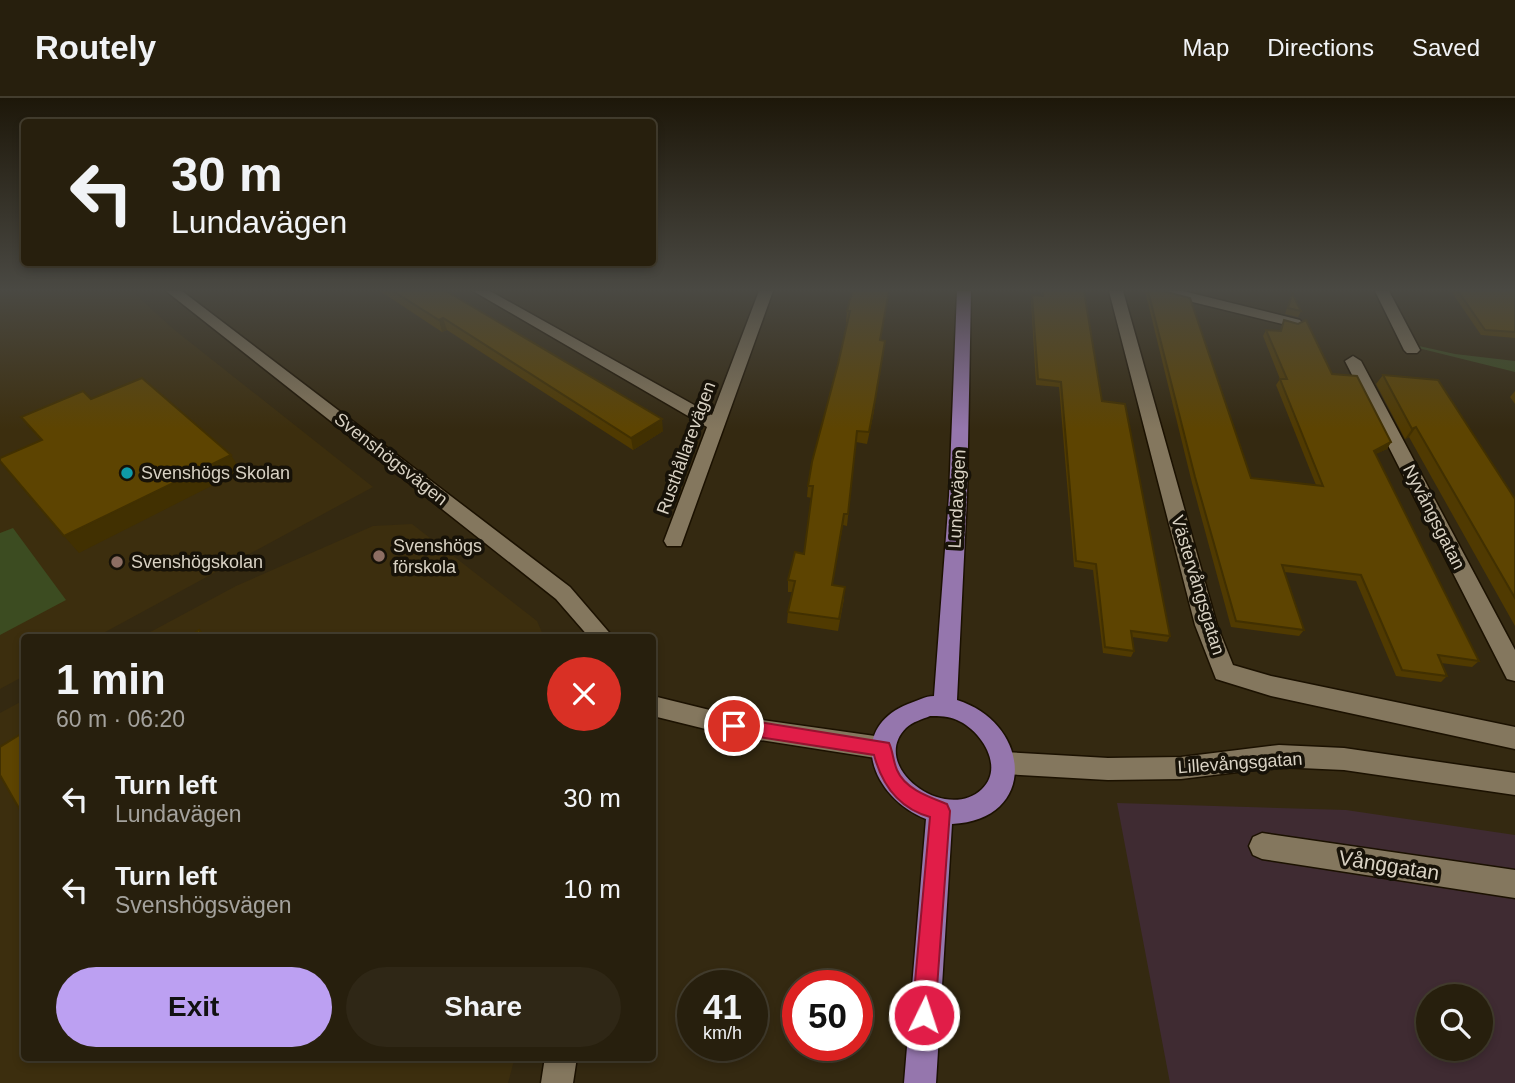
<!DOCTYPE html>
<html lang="en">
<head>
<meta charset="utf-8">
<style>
  :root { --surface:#271f0d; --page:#2f2716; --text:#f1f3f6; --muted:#a4a29d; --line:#433d2e; --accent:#bca0f2 }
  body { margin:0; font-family:Arial,sans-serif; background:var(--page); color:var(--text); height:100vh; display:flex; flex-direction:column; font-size:26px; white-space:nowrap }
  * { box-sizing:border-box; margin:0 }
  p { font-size:23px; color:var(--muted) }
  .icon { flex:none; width:38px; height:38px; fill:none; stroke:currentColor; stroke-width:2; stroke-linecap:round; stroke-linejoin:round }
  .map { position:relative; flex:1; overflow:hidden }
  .details { position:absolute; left:21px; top:536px; width:635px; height:427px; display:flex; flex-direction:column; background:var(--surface); border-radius:7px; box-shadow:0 4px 10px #0003,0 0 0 2px var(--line) }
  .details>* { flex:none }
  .hud { position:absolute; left:21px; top:21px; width:635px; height:147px; border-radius:7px; box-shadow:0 4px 10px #0003,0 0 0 2px var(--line); background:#271f0d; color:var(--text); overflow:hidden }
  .controls { position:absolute; left:1416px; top:886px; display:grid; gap:14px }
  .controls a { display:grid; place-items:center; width:77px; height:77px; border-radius:50%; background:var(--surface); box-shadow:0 4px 10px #0003,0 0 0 2px var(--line); font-size:35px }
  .speed { position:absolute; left:677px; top:872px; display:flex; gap:14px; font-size:35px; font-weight:700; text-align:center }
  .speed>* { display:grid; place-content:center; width:91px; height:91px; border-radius:50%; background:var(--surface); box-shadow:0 4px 10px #0003,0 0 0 2px var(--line); line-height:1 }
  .speed small { font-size:18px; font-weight:400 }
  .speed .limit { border:10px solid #d22; background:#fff; color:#111 }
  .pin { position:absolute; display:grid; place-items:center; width:60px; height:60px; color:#fff; margin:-30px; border:4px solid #fff; border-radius:50%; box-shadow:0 2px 7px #0007 }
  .me { position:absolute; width:77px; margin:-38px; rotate:4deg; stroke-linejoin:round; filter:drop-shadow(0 0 5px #0008) }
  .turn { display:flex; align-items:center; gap:24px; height:147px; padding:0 35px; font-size:32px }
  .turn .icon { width:91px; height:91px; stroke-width:2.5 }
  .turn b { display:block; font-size:49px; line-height:60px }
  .round { display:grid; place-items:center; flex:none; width:74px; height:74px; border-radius:37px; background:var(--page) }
  .overview { display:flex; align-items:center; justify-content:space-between; height:119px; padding:0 35px }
  h1 { font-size:42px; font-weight:800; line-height:52px }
  .button { display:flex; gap:14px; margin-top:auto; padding:14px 35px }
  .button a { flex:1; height:80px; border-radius:42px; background:var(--accent); color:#111; font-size:28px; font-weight:800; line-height:80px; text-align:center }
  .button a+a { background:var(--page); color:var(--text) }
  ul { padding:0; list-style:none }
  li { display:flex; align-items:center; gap:21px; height:91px; padding:0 35px }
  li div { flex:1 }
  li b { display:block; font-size:26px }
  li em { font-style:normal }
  header { display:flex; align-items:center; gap:42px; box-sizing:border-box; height:98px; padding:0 35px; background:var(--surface); border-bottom:2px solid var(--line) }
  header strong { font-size:33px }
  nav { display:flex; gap:38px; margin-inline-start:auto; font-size:24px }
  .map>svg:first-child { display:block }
</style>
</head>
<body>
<header>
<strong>Routely</strong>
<nav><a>Map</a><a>Directions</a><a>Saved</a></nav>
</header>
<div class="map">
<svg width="1515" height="985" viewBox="0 0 1515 985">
  <rect width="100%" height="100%" fill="#342911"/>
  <!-- commercial -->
  <path fill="#3f2b32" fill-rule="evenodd" d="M1117,705L1346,712L1515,737V985H1170ZM1428,898H1480V950H1428Z"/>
  <!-- built -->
  <path fill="#3c2e0e" d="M0,193H132L172,230L373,389L96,539H24V578L0,591Z
    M412,426L537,523L544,539H141L236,488L373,428Z
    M24,602V959H515L508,985H0V615Z"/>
  <!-- green -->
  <path fill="#3c4c21" d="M1419,248L1455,256L1515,263V274L1418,250Z
    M13,430L66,502L0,537V435Z"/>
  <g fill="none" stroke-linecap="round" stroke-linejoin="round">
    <defs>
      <path id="minor" d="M166,193H182L570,489L613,539H589L556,501Z
        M473,193H490L712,317L759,193H773L681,448H667L664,443L707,329Z
        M1109,193H1123L1217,527L1233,567L1271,578L1515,629V651L1271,598L1216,581L1195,527Z
        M1158,193H1183L1300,222L1302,225L1295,229L1160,196Z
        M1375,193H1389L1420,252L1417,255H1407L1404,252Z
        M1353,258L1361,263L1515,552V583L1507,581L1345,263Z
        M653,598L734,618L882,639L891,642L894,650L891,658L882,661L734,638L653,618Z
        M1279,647L1344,650L1515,675V697L1344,672L1279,669L1181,681L1108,682L1004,676L995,673L992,665L995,657L1004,654L1108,660L1181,659Z
        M1262,735L1515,772V800L1262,761L1253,757L1249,748L1253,739Z
        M545,959H577L573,985H541Z"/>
      <path id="major" d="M957,193H971L967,398L957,602C1032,626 1038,722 952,726L936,985H904L926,721C874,701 844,632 908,606C917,603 925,598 934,598L949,398ZM930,618C939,618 949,618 957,622C981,632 1005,669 982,691C945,726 868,668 906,630C912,624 923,621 930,618Z"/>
    </defs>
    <!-- minor casing -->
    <use href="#minor" stroke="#1b1100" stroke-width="3"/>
    <!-- major casing -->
    <use href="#major" stroke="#1b1100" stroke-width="3"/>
    <!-- minor -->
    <use href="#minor" fill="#84775e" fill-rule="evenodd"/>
    <!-- major -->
    <use href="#major" fill="#9576ad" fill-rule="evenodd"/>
  </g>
  <!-- wall -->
  <path fill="#503a01" d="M380,193H446L663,333L633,352L447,232L442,234Z
    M852,193H889L880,242L874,313L867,346L856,344L847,428L843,427L832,488L844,501L838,533L787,525L788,514L792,494H788V482L804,456L812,400L807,399L808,388L838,266L847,224H846L847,213Z
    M1041,193H1084L1102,303L1170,538L1167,544L1132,539L1134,553L1131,559L1103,555L1093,472L1074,469L1059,289L1036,287L1031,203L1032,197L1041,198Z
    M1145,193H1163L1251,380L1316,387L1276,287L1280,281L1263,238L1266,232L1280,233L1284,222L1332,276L1391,344L1387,351L1375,356L1479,563L1472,569L1441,565L1447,578L1441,584L1396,578L1356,483L1285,474L1304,532L1299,538L1231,529L1192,385Z
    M1451,193H1515V240L1481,237Z
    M1292,195L1301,213L1298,219L1285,216Z
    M1383,277L1515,401V528L1409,339L1405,341L1376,286Z
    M1515,293V306L1510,299Z"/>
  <!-- shaded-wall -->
  <path fill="#413001" d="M443,220L447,232L442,234L439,222Z
    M662,321L663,333L633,352L631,340Z
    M1416,329L1409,339L1405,341L1412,331Z
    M1391,344L1387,351L1370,359L1374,353Z
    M231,357L241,373L79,455L64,438Z
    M844,416L843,427L830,499L832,487Z
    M158,959H168L164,962Z"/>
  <!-- building -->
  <path fill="#5d4401" stroke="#413001" stroke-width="2" d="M393,193H446L662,321L631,340L443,220L439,222Z
    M852,193H889L880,242L885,243L875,302L869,334L857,333L848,416H844L832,487L845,489L839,521L788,514L795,483L788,482L795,454L804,456L813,388H808L812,364L838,266L850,213H847Z
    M1043,193H1084L1102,303L1125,306L1170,538L1131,533L1134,553L1105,549L1096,466L1076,463L1061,284L1038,281L1032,197L1043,198Z
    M1148,193H1163L1190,200L1251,380L1323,388L1280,281H1287L1266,232L1281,233L1284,222L1298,226L1306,222L1332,276L1357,278L1391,344L1374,353L1479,563L1438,557L1447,578L1402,572L1361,477L1282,467L1304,532L1236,523L1195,379Z
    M1458,193H1515V234L1485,232Z
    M1292,195L1301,213L1288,210Z
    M1383,277L1438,282L1515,401V500L1416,329L1412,331Z
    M142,280L231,357L64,438L0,363V360L42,342L21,319L83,293L91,301Z
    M199,532L205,539H188Z
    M24,634V719L0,677V649Z"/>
  <!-- sky -->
  <linearGradient id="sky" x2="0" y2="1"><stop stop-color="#1d1709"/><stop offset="0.58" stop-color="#4a4943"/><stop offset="1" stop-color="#4a4943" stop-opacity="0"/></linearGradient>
  <rect width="1515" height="331" fill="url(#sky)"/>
  <!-- route -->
  <path fill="#e11d48" stroke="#92132f" stroke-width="2" d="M734,620L889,645C893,653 893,663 897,672C905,691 929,699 947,706L950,713L935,917L932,926L924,929L915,926L912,917L930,719C898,710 882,687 874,657L734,635L727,633L724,628L727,622Z"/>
  <!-- markers -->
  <circle fill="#0f9aa8" stroke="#171208" stroke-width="2.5" cx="127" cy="375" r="7"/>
  <g fill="#8d6e63" stroke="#171208" stroke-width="2.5">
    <circle cx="379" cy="458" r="7"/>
    <circle cx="117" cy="464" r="7"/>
  </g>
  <g text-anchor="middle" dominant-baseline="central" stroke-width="7" stroke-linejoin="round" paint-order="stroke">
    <!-- street labels -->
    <g font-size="18" fill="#d9d2c4" stroke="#171208">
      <text transform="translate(686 350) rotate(-70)">Rusthållarevägen</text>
      <text transform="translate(391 361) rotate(38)">Svenshögsvägen</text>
      <text transform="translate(957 401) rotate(-87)">Lundavägen</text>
      <text transform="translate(1434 419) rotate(63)">Nyvångsgatan</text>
      <text transform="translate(1198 487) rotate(73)">Västervångsgatan</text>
      <text transform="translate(1240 665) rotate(-4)">Lillevångsgatan</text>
    </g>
    <!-- poi labels -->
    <g font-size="18" fill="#d9d2c4" stroke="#171208" text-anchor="start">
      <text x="141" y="375">Svenshögs Skolan</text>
      <text x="393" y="448">Svenshögs<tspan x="393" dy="21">förskola</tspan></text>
      <text x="131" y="464">Svenshögskolan</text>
    </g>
    <!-- near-street labels -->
    <g font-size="21" fill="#d9d2c4" stroke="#171208">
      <text transform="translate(1389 767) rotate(9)">Vånggatan</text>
    </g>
  </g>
</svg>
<div class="controls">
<a><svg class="icon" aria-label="search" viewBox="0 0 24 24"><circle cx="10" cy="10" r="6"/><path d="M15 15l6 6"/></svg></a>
</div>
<div class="speed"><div>41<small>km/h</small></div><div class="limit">50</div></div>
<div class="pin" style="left:734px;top:628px;background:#d93025"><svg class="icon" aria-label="arrive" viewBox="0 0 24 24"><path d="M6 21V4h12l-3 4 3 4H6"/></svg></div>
<svg class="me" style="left:924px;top:917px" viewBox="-20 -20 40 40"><circle r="17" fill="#e11d48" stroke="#fff" stroke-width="3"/><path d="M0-11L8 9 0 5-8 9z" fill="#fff"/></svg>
<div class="hud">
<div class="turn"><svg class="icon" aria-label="left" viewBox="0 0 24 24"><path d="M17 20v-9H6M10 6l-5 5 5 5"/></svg><div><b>30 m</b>Lundavägen</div></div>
</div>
<section class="details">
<div class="overview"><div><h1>1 min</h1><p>60 m · 06:20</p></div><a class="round" style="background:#d93025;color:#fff"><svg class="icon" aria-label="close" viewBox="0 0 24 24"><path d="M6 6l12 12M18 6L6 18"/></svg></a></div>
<ul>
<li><svg class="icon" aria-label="left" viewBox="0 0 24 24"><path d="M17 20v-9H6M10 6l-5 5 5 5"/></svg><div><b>Turn left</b><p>Lundavägen</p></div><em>30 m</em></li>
<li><svg class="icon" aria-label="left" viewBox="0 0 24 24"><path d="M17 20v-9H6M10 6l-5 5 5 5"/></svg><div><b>Turn left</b><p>Svenshögsvägen</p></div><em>10 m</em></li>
</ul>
<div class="button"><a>Exit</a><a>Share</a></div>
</section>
</div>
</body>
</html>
